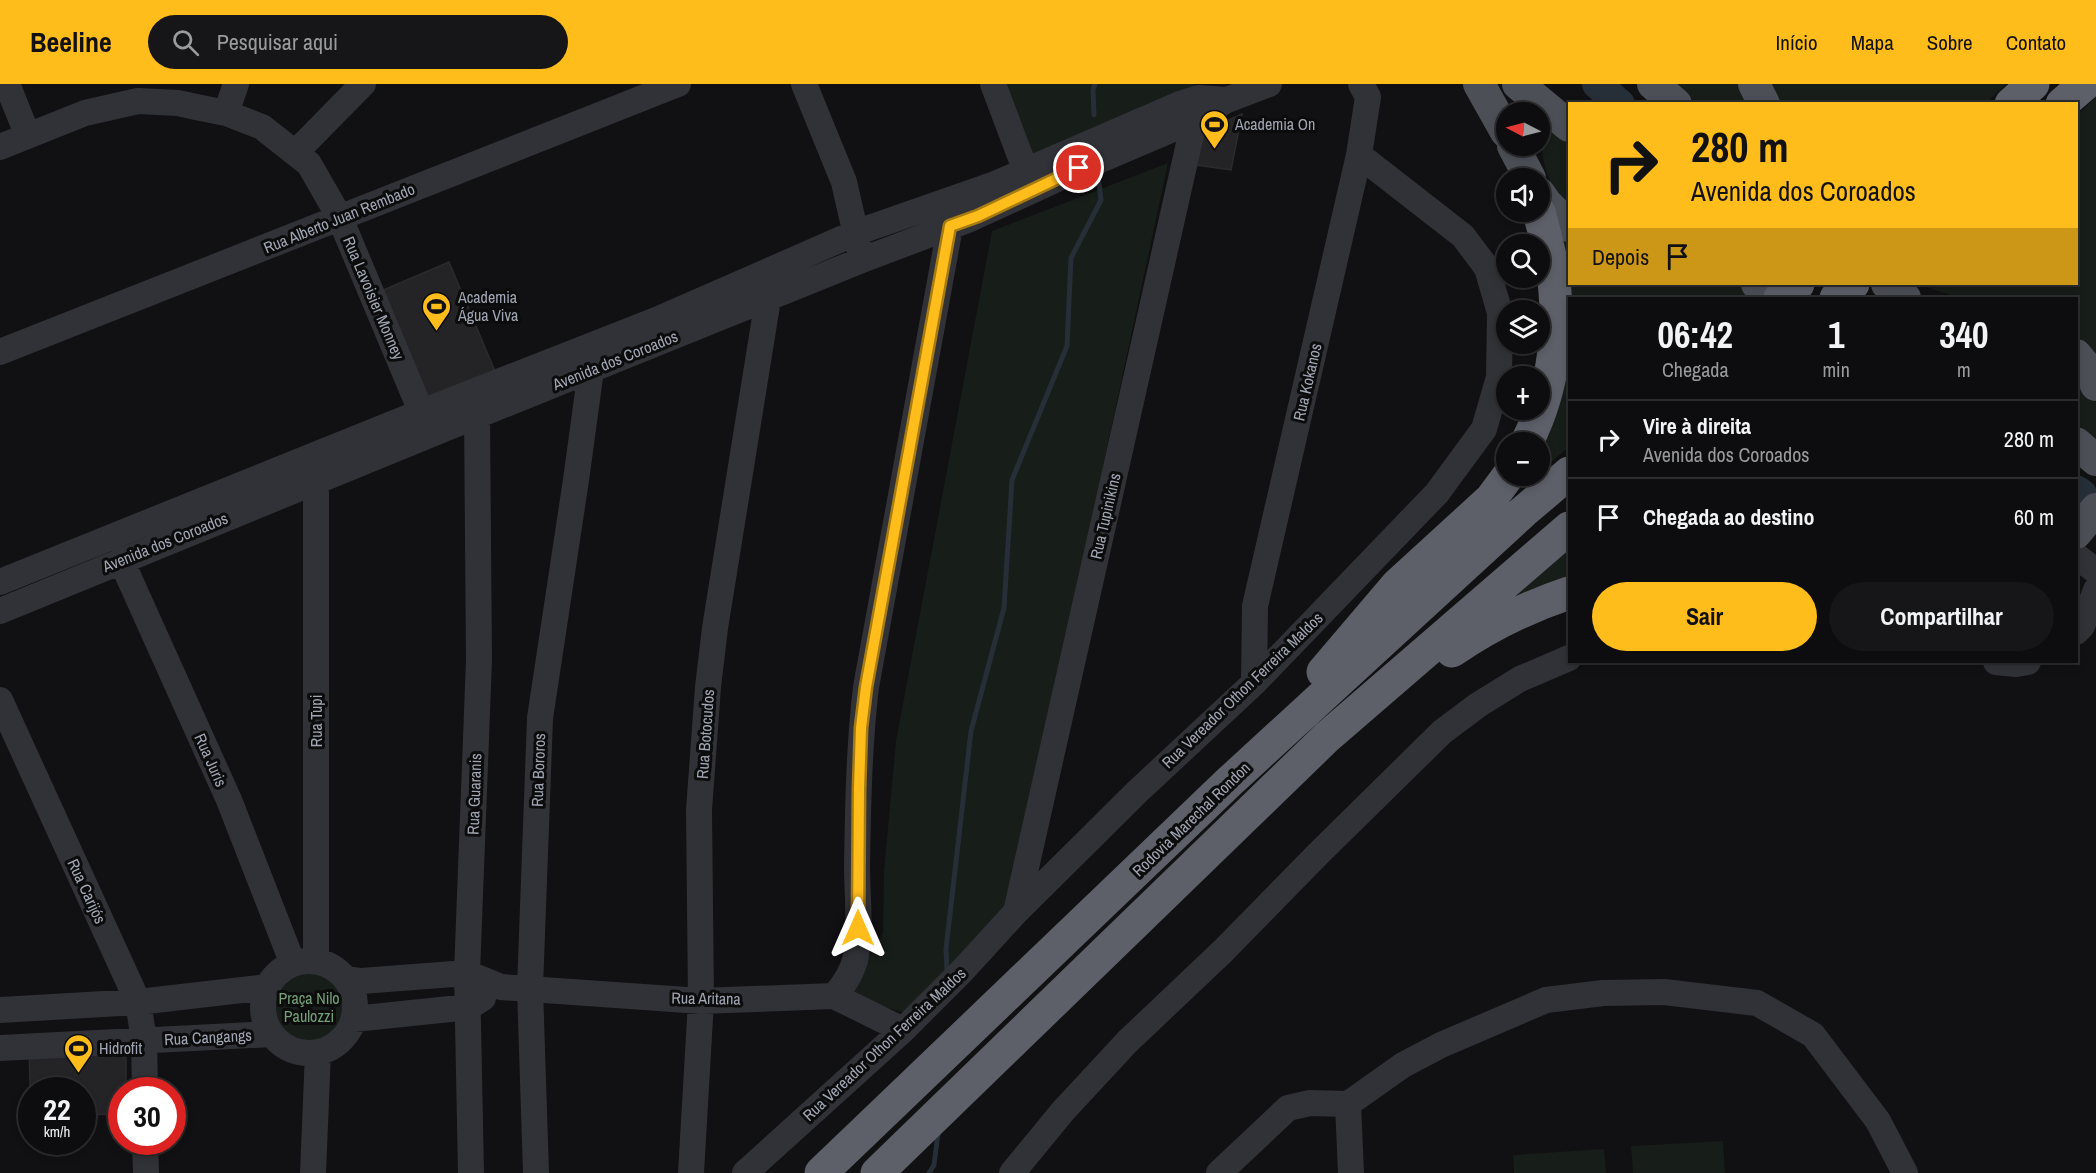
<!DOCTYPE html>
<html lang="pt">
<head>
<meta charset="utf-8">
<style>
  :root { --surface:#0d0c0e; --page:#161517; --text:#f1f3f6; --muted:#9a9b9e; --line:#2d2c2e; --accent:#ffbd1c }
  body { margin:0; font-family:"Archivo Narrow",sans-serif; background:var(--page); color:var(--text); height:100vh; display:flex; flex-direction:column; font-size:22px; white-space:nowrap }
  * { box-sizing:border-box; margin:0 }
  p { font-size:20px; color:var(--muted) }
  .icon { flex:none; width:33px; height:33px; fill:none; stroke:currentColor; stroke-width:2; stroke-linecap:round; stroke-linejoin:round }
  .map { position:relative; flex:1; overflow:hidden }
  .details { position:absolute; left:1568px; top:213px; width:510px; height:366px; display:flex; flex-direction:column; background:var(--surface); border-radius:0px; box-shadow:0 3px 9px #0003,0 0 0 2px var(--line) }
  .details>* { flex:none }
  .top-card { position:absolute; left:1568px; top:18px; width:510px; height:183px; border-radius:0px; box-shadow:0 3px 9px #0003,0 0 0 2px var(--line); background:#ffbd1c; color:#111; overflow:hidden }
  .needle { width:39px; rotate:276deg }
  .tools { position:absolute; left:1496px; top:18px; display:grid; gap:12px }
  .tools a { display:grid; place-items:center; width:54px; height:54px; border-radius:50%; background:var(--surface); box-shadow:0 3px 9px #0003,0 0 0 2px var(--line); font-size:30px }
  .speed { position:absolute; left:18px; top:993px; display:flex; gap:12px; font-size:30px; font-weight:700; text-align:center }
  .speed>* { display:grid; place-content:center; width:78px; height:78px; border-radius:50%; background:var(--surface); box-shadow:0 3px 9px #0003,0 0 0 2px var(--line); line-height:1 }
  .speed small { font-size:15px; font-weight:400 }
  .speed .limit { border:9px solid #d22; background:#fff; color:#111 }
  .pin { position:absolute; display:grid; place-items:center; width:51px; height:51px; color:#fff; margin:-26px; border:3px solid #fff; border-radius:50%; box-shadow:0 2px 6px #0007 }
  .me { position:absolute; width:66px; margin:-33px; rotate:0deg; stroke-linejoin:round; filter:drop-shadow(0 0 4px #0008) }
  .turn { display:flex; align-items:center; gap:21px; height:126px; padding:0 24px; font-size:27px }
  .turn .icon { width:78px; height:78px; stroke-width:2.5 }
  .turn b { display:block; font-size:42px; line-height:51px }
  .then { display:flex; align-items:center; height:57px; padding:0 24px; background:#0003; gap:12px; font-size:22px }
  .eta { display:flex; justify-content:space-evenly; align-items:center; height:102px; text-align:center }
  .eta b { font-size:36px; font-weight:700; line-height:42px }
  .button { display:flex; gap:12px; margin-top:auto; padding:12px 24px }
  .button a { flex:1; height:69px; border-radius:36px; background:var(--accent); color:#111; font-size:24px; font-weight:700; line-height:69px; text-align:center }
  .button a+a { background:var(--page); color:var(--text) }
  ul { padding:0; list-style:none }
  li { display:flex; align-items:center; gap:18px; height:78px; padding:0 24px; border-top:2px solid var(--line) }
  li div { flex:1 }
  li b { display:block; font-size:22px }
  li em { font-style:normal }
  header { display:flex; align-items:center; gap:36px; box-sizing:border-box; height:84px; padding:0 30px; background:var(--accent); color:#111 }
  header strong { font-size:28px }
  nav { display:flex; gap:33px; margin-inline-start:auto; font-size:21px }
  .search { width:420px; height:54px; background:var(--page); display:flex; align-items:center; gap:15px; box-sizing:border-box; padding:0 21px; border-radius:33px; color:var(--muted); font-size:22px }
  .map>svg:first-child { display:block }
</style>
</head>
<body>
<header>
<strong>Beeline</strong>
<div class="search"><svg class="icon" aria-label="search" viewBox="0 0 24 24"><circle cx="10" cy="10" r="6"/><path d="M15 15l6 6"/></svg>Pesquisar aqui</div>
<nav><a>Início</a><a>Mapa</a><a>Sobre</a><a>Contato</a></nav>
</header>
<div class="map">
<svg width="2096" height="1089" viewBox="0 0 2096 1089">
  <rect width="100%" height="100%" fill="#111012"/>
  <!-- green -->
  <path fill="#171d18" d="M997,0H1195L1194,4L1026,74Z
    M1674,0H1744L1754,19H1697Z
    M1767,0H2007L1985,20L1774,19Z
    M2096,13V270L2076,250V214H1961L1934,206L1921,200H2076V32Z
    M1543,37L1569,59V128C1546,94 1539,80 1543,37Z
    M1168,79L1008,826L916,932L846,912L883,849L884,787L896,657L992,147Z
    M1562,153L1569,157V200H1737L1753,210L1747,214H1569V363L1539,388V360Z
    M2076,284L2096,319V355L2076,339Z
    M1569,462V492L1499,518Z
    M270 923a40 40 0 1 1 80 0a40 40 0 1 1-80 0Z
    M1723,1057L1725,1089H1633L1631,1062Z
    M1604,1065L1606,1089H1514L1513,1071Z"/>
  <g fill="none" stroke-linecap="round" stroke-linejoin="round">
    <!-- stream -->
    <path stroke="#262f37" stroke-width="5" d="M1094,31L1093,5L1095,0
      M947,889L946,865L971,647L1004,524L1012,396L1067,262L1071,174L1101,116L1099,98
      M929,1089L934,1081L938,1049"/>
    <!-- river -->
    <path stroke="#262f37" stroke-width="30" d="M1597,0L1620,20
      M2076,406L2082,410"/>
  </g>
  <!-- building -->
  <path fill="#242326" stroke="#2b2a2e" stroke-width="1.5" d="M1242,30L1231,86L1189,80L1195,51Z
    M449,178L495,287L425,317L379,208Z
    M120,966L126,971V1006H122V1030L82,1031V1006H32L31,1032L29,968Z"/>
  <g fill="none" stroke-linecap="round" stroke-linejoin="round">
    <!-- minor -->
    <path stroke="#313237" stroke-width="26" d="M7,0L28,52
      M804,0L844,98L859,164
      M993,0L1031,101
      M226,29L236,0
      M0,63L85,29L138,17L178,19L196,23L226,29L262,43L309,80L340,134L428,344
      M296,68L363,0
      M0,268L678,0
      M316,397V877
      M2076,472L2096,487
      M121,476L229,716L293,880
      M0,498L409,333L661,234L855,149L995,100L1180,20L1199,14L1227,16
      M0,527L449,343L862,176L970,135L1079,85L1194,36L1227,16L1269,0
      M2076,548L2082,542L2096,506
      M1996,578L2016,580L2028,578
      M1254,599L1255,522L1359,71L1368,13L1361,0
      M0,616L138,918L144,956L145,1006
      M1016,828L1197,24
      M263 923a46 46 0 1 1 92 0a46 46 0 1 1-92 0Z
      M347,895L361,897L467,889L501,903L701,917L834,912L903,946
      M834,912C844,901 853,887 856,872C861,843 857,811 857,781C858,721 859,662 866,603L950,143
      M0,926L138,918L268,903
      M354,935L469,923L483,914
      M0,964L272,950
      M145,1058L146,1089
      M313,1089L318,968
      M471,1089L467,889L479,576L477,331L474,316
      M536,1089L530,904L540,634L576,396L591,286
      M691,1089L701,917L699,726L708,603L715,544L768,215
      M745,1089L903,946L962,887L1016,828L1137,708L1254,599L1437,409L1484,345L1499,293L1500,229L1487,184L1463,152L1359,71
      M1012,1089L1063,1027L1127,958L1223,867L1318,770L1442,648L1478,621L1520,595L1569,574
      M1219,1089L1288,1024L1310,1019L1348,1020
      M1351,1089L1348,1020L1403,981L1441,961L1546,916L1603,909L1664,908L1757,919L1813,951L1878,1037L1905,1089"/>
    <!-- major -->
    <path stroke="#4d4f57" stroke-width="32" d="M1479,0L1506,48
      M1518,0L1569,42
      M1653,0L1676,20
      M1754,0L1764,20
      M1513,62L1530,94
      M1539,109L1546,119L1569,142
      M1757,200L1774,214
      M1887,200L1905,214
      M2076,271L2089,286L2096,301
      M2076,359L2096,376
      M2076,449L2096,425"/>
    <!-- highway -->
    <path stroke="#5d6069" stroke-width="33" d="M2011,20L2033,0
      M2062,20L2085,0
      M1780,214L1798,200
      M1836,214L1853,200
      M1527,358C1555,303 1562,238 1551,177C1548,161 1543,144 1539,128
      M1452,567C1488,542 1527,523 1569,509
      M1323,588L1397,501L1491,415L1508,392
      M821,1089L1229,698L1523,428L1569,389
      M877,1089L1327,653L1569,444"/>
  </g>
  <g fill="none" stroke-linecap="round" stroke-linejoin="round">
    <defs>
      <path id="route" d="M858,844L859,705L861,644L866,603L950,142L978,132L1079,84"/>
    </defs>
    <!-- route casing -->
    <use href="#route" stroke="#a67b12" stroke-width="15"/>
    <!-- route -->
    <use href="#route" stroke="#ffbd1c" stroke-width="10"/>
  </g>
  <!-- icons -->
  <defs>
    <symbol id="stadium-pin" viewBox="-11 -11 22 30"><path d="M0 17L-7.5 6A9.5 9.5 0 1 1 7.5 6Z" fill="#ffbd1c" stroke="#0c0c0d"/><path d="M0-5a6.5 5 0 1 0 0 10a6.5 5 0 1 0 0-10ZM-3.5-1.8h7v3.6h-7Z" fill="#111"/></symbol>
  </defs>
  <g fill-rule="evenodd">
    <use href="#stadium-pin" x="1198" y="24" width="33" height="45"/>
    <use href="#stadium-pin" x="420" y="206" width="33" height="45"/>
    <use href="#stadium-pin" x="62" y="948" width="33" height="45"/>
  </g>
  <g text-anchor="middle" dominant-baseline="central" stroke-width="6" stroke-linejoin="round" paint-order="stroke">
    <!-- poi labels -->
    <g font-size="16" fill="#a0a6b4" stroke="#0c0c0d" text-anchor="start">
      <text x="1235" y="40">Academia On</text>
      <text x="458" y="213">Academia<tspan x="458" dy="18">Água Viva</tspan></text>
      <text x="99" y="964">Hidrofit</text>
    </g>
    <!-- street labels -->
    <g font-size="16" fill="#a0a6b4" stroke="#0c0c0d">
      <text transform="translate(339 134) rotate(-22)">Rua Alberto Juan Rembado</text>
      <text transform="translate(374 214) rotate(67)">Rua Lavoisier Monney</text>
      <text transform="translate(615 276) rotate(-22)">Avenida dos Coroados</text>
      <text transform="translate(1307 298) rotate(-77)">Rua Kokanos</text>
      <text transform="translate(1105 432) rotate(-77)">Rua Tupinikins</text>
      <text transform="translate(165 458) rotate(-22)">Avenida dos Coroados</text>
      <text transform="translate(1242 606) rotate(-44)">Rua Vereador Othon Ferreira Maldos</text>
      <text transform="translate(316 637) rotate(-90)">Rua Tupi</text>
      <text transform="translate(705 650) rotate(-86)">Rua Botocudos</text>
      <text transform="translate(211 676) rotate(66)">Rua Juris</text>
      <text transform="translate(538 686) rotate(-88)">Rua Bororos</text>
      <text transform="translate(474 710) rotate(-88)">Rua Guaranis</text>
      <text transform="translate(1191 735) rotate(-44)">Rodovia Marechal Rondon</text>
      <text transform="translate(87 807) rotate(65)">Rua Carijós</text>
      <text transform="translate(706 914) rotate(1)">Rua Aritana</text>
      <text transform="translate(208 953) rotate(-3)">Rua Cangangs</text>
      <text transform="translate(884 960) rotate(-43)">Rua Vereador Othon Ferreira Maldos</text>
    </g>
    <!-- park labels -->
    <g font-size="16" fill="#75a17a" stroke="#0c0c0d">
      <text x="309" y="914">Praça Nilo<tspan x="309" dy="18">Paulozzi</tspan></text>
    </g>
  </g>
</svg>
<div class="tools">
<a><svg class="needle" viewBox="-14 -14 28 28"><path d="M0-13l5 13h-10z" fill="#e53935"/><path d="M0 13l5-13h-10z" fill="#9a9b9e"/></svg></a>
<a><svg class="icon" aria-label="sound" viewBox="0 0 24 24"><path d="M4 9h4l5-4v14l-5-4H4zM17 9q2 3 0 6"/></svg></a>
<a><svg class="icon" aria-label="search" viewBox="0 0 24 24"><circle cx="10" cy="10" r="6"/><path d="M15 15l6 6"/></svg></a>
<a><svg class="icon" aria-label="layers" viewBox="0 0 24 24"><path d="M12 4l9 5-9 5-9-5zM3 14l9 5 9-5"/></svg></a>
<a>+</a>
<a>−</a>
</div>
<div class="speed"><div>22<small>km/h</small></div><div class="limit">30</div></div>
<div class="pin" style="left:1079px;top:84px;background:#d93025"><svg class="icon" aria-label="arrive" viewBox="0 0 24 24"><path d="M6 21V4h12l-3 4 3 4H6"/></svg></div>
<svg class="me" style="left:858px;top:844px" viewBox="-20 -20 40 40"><path d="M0-17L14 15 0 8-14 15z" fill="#ffbd1c" stroke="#fff" stroke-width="4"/></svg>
<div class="top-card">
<div class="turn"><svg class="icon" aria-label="right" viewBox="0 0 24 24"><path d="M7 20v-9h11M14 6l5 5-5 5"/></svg><div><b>280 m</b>Avenida dos Coroados</div></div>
<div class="then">Depois<svg class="icon" aria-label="arrive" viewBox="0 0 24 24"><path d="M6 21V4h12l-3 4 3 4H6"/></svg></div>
</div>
<section class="details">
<div class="eta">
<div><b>06:42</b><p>Chegada</p></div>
<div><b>1</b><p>min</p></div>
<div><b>340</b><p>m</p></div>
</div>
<ul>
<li><svg class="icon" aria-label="right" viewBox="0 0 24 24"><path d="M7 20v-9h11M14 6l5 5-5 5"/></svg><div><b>Vire à direita</b><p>Avenida dos Coroados</p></div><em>280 m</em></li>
<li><svg class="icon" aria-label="arrive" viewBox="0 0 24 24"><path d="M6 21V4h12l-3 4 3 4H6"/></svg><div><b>Chegada ao destino</b></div><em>60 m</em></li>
</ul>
<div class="button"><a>Sair</a><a>Compartilhar</a></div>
</section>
</div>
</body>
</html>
